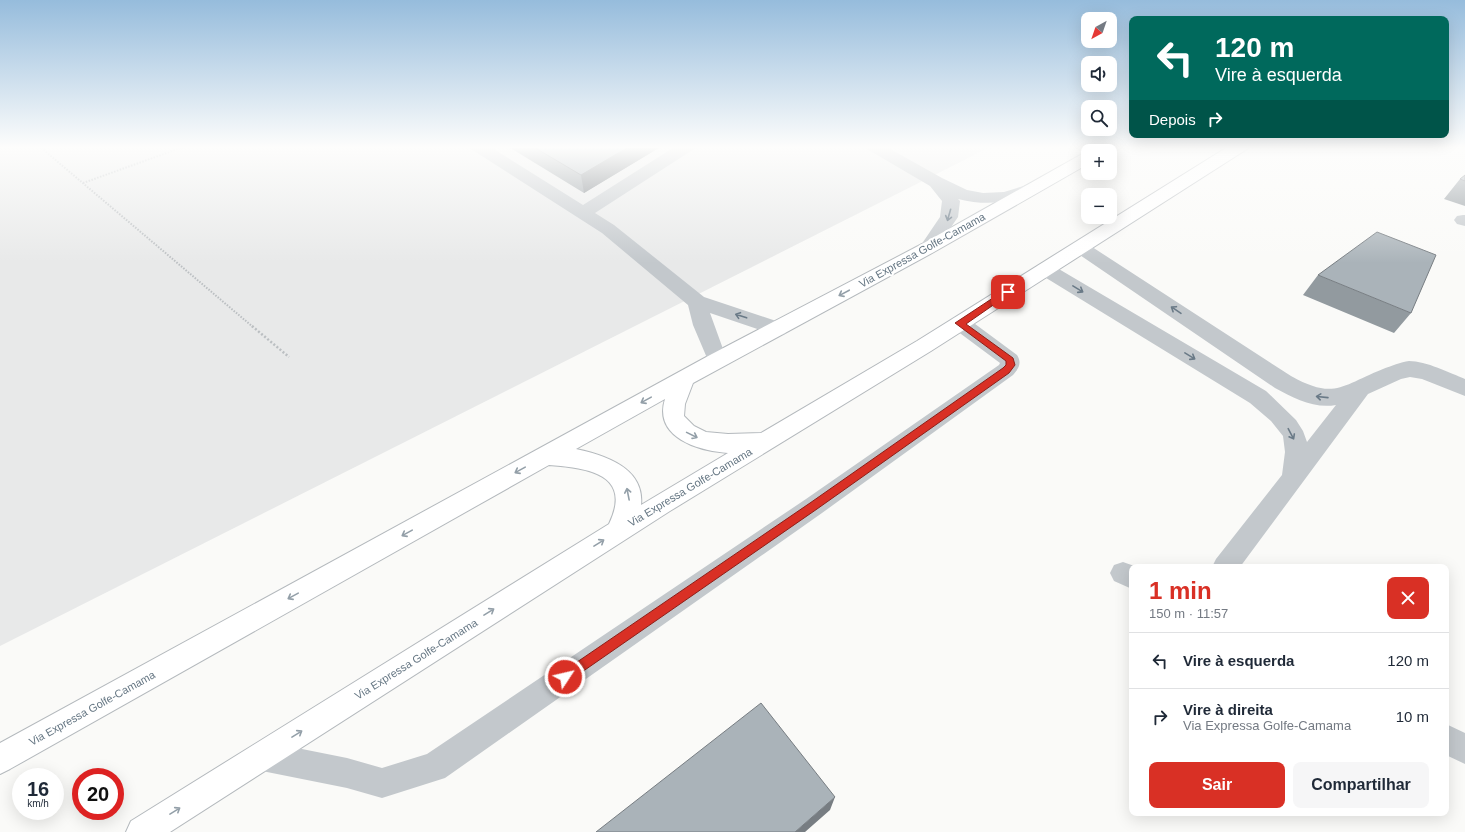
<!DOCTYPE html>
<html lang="pt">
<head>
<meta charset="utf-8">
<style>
  :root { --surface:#fff; --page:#f6f6f7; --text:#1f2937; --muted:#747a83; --line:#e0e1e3; --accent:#d93025 }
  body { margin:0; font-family:Arial,sans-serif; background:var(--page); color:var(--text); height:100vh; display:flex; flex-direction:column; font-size:15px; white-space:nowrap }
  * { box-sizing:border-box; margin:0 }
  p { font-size:13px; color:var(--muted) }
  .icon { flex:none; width:22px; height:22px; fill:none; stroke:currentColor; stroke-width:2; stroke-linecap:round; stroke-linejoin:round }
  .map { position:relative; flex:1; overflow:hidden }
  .sheet { position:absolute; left:1129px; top:564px; width:320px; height:252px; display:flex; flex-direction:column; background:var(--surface); border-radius:8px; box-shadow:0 4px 16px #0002 }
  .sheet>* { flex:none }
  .banner { position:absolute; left:1129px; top:16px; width:320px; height:122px; border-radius:8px; box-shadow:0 4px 16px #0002; background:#00695c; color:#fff; overflow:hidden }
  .needle { width:26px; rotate:220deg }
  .fabs { position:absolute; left:1081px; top:12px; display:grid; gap:8px }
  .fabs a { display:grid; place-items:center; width:36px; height:36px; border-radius:8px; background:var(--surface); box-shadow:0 4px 16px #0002; font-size:20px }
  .speed { position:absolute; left:12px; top:768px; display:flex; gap:8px; font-size:20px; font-weight:700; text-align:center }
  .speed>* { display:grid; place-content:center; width:52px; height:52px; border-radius:50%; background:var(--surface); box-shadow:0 4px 16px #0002; line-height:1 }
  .speed small { font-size:10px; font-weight:400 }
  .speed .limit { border:6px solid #d22; background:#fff; color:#111 }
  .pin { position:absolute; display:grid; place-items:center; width:34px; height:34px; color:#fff; margin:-17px; border-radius:8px; box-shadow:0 2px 6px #0006 }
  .me { position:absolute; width:44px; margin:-22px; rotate:55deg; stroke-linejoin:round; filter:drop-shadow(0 0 3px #0008) }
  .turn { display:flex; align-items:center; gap:14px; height:84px; padding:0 20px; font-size:18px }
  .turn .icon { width:52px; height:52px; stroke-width:2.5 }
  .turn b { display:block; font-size:28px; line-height:34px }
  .then { display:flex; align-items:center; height:38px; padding:0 20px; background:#0003; gap:8px; font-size:15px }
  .round { display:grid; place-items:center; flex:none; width:42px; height:42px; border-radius:8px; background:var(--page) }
  .headline { display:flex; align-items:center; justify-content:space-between; height:68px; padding:0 20px }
  h1 { font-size:24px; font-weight:700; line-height:30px; color:var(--accent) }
  .button { display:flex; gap:8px; margin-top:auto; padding:8px 20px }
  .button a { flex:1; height:46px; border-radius:8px; background:var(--accent); color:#fff; font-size:16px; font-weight:700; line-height:46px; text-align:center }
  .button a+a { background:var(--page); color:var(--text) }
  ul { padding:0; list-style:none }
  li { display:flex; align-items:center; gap:12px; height:56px; padding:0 20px; border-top:1px solid var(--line) }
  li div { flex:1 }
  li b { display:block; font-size:15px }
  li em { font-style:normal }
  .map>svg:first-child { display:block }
</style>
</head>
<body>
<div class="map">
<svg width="1465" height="832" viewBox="0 0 1465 832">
  <rect width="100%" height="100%" fill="#fafaf8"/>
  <!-- built -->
  <path fill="#e8e9e9" d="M0,146H992L0,646Z"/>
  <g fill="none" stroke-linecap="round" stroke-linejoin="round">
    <defs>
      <path id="highway" d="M1095,146H1116L1110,151H1091Z
        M1229,146H1249L1247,149L931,351L670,511L170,832H126L131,821L609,524C633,474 588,468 549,465L10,769L0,774V743L710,355L922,244L1082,154L1088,152V164L934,252L693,383L685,404L684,416L694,426L706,432L728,434L761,433L917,341ZM665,399C653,438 699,451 728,453L641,505C645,468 605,455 576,449Z"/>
    </defs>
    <!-- highway casing -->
    <use href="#highway" stroke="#b4b9bd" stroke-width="2"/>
    <!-- path-far1 -->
    <path stroke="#bbbfc2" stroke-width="2" stroke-dasharray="1.5 1.5" stroke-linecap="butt" d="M39,146L253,327
      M83,183L186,146"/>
    <!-- path -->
    <path stroke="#bbbfc2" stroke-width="2.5" stroke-dasharray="2 2" stroke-linecap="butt" d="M252,326L289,357"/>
    <!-- minor -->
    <path fill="#c3c8cc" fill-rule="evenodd" d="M469,146H489L583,205L676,146H696L694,149L595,213L614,225L704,297L785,324L788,329L785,334L778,336L710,313L727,360L724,365L717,368L710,365L693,325L688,305L602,233L471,149Z
      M865,146H885L942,178L967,190L983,193L1004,192L1027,185L1033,186L1035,190L1033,194C1006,203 987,206 958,199L960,201L958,217L934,252L928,254L922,252L919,248L940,217L942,201L930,186L867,149Z
      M1463,215H1465V226L1457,224L1454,220L1457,216Z
      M1080,241L1086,243L1291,376C1334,400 1341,386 1383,369C1391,366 1401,362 1409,361C1426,361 1450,373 1465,379V396L1422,379L1410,377L1401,379L1368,394L1240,567H1212L1216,559L1282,475L1285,452L1283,436L1271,421L1250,403L1038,273L1036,269L1038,265L1045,263L1052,265L1266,391L1296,420L1303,431L1307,442L1336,405C1314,409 1294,398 1275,388L1074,251L1071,247L1074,243Z
      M960,316L967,318L1017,355C1022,363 1019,368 1013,375L822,513L445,778L382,798L347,788L262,771L252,766L247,756L252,746L262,741L347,758L382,768L427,754L806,499L999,365L1000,363L953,328L950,323L953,318Z
      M1123,562L1137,567H1132V589L1114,581L1110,573L1114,565Z
      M1446,724L1465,733V764L1446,755Z"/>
    <!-- highway -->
    <use href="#highway" fill="#fff" fill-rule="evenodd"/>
  </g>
  <!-- wall -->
  <path fill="#929a9f" d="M507,146H662L584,193Z
    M1465,175V206L1444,199L1460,179Z
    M1318,275L1411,313L1394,333L1303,295Z"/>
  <!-- shaded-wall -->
  <path fill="#777d82" d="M630,146H662L584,193L581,175Z
    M835,797L830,810L805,832H795Z"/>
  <!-- building -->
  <path fill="#aab3b9" stroke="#777d82" d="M532,146H630L581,175Z
    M1465,175V181L1460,179Z
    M1377,232L1436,255L1411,313L1318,275Z
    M761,703L835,797L795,832H596Z"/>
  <!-- one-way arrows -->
  <defs><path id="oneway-shaft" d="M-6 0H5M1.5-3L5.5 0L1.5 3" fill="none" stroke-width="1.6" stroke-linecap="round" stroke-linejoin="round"/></defs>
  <g stroke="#6a7a87">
    <use href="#oneway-shaft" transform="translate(949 215) rotate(106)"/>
    <use href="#oneway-shaft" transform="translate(1078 289) rotate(31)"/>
    <use href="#oneway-shaft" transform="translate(1176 310) rotate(-146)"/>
    <use href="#oneway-shaft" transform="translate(741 316) rotate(-162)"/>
    <use href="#oneway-shaft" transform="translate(1190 356) rotate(31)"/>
    <use href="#oneway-shaft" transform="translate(1322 397) rotate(-174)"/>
    <use href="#oneway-shaft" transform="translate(1291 434) rotate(62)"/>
  </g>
  <g stroke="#939fa8">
    <use href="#oneway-shaft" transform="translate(844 293) rotate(152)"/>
    <use href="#oneway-shaft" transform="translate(646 400) rotate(151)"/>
    <use href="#oneway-shaft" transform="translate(692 435) rotate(26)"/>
    <use href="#oneway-shaft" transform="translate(520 470) rotate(151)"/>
    <use href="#oneway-shaft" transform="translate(628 494) rotate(-101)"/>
    <use href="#oneway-shaft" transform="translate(407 533) rotate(151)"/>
    <use href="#oneway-shaft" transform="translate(599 543) rotate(-32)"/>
    <use href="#oneway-shaft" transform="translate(293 596) rotate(151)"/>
    <use href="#oneway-shaft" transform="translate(489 612) rotate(-32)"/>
    <use href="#oneway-shaft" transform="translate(297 734) rotate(-32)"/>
    <use href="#oneway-shaft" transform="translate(175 811) rotate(-32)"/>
  </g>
  <!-- sky -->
  <linearGradient id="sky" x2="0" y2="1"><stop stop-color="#96bcdc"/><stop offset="0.56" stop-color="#fdfdfc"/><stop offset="1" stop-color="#fdfdfc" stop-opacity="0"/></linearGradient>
  <rect width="1465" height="263" fill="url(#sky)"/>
  <!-- route -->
  <path fill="#d93025" stroke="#8d1f18" d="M1005,290H1011L1012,292L966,324L1013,358L1015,365L1009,373L817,509L569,681L565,683L561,681L559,677L561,673L810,503L1003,368L1006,365V361L955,323Z"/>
  <g text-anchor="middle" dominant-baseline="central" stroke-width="4" stroke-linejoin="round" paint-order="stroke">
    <!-- street labels -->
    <g font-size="11" fill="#657683" stroke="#fff">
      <text transform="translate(922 250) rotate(-29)">Via Expressa Golfe-Camama</text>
      <text transform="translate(690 487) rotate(-31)">Via Expressa Golfe-Camama</text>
      <text transform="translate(416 659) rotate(-32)">Via Expressa Golfe-Camama</text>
      <text transform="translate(92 708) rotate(-29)">Via Expressa Golfe-Camama</text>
    </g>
  </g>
</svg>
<div class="fabs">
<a><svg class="needle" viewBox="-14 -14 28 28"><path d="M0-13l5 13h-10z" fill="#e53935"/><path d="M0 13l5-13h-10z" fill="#747a83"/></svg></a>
<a><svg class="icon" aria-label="sound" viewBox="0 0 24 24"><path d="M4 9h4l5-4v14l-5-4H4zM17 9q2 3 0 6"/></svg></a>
<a><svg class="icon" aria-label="search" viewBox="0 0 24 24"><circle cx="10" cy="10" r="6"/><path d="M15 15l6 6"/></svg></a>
<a>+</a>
<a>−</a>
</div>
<div class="speed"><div>16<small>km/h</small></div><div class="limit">20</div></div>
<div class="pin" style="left:1008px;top:292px;background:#d93025"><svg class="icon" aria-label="arrive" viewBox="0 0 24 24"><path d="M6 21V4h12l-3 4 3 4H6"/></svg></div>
<svg class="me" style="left:565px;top:677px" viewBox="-20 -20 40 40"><circle r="17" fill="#d93025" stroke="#fff" stroke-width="3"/><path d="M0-11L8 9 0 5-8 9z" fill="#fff"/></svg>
<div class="banner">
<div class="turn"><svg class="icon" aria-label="left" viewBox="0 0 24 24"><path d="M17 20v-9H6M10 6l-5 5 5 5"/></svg><div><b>120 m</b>Vire à esquerda</div></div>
<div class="then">Depois<svg class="icon" aria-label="right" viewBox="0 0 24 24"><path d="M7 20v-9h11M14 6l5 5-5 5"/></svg></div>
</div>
<section class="sheet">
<div class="headline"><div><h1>1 min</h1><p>150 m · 11:57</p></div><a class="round" style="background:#d93025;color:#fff"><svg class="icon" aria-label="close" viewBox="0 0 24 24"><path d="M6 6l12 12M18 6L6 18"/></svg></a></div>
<ul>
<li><svg class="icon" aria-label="left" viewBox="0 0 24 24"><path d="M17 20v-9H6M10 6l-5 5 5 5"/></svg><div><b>Vire à esquerda</b></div><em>120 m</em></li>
<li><svg class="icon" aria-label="right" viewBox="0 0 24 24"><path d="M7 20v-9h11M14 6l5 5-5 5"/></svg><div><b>Vire à direita</b><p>Via Expressa Golfe-Camama</p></div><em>10 m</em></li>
</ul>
<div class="button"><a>Sair</a><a>Compartilhar</a></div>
</section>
</div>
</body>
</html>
